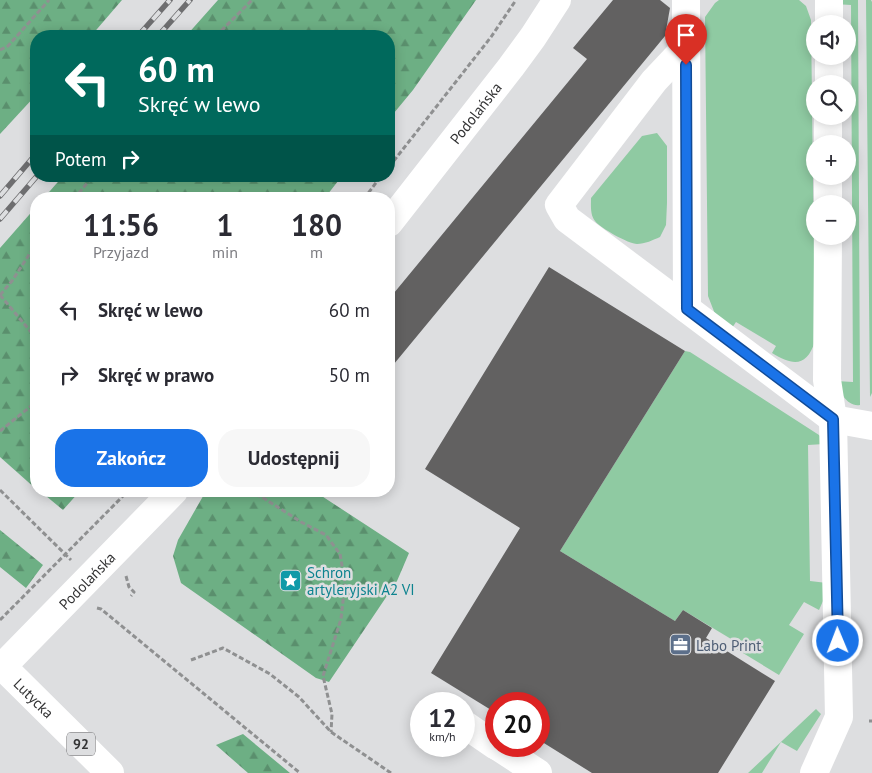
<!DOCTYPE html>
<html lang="pl">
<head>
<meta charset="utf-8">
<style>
  :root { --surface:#fff; --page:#f7f7f7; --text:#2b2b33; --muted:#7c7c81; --accent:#1a73e8 }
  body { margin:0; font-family:"PT Sans",sans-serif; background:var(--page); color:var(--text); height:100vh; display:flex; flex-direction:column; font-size:19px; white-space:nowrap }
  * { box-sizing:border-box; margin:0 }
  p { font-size:16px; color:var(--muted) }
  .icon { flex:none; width:28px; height:28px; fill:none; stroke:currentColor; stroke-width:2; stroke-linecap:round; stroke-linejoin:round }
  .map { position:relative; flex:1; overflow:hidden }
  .side { position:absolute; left:30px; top:192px; width:365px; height:305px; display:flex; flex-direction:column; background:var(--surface); border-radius:20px; box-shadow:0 2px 12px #0003 }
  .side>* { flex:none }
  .top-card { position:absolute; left:30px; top:30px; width:365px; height:152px; border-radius:20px; box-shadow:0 2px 12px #0003; background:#00695c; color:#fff; overflow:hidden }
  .tools { position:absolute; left:806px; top:15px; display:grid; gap:10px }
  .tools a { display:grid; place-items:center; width:50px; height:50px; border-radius:50%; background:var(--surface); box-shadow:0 2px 12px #0003; font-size:25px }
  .speed { position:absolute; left:410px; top:692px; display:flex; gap:10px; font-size:25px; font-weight:700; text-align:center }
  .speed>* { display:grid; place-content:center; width:65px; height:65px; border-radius:50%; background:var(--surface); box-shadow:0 2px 12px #0003; line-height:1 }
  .speed small { font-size:12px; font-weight:400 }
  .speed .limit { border:8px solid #d22; background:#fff; color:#111 }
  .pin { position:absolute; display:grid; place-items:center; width:42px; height:42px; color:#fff; margin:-51px -21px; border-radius:50% 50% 50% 0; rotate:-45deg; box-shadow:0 0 5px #0007 }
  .pin .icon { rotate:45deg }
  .me { position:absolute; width:55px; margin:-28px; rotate:359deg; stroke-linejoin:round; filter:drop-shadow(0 0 4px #0008) }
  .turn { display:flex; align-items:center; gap:18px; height:105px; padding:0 25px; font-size:22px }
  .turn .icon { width:65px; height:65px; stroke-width:2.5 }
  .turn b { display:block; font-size:35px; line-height:42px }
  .then { display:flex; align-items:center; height:48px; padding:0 25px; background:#0003; gap:10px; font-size:19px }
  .eta { display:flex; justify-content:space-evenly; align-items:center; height:85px; text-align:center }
  .eta b { font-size:30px; font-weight:600; line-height:35px }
  .cta { display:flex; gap:10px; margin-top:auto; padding:10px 25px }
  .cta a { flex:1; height:58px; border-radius:20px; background:var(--accent); color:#fff; font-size:20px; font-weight:600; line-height:58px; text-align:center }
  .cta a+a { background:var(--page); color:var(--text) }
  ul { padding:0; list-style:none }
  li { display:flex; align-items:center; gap:15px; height:65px; padding:0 25px }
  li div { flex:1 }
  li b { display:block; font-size:19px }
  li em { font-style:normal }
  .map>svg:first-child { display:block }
</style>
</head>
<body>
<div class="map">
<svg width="872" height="773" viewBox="0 0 872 773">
  <defs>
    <pattern id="forest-firs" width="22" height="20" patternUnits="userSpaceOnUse" patternTransform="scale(1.25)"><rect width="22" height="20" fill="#6daf84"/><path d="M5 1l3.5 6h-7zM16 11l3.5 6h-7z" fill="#5a8f6d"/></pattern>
  </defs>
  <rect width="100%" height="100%" fill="#dddee0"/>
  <!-- green -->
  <path fill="#8fcaa2" d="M719,0H799L806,6L811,20L815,341C807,367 793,366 772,353L776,346L736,322L732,328L715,314L708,296L705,17L715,3Z
    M835,0H858L860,405C847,407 840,392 836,381L853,382L851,5L834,4Z
    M866,0H871L872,2V393L870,397Z
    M657,133L667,146V203L666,225L660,237C653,240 645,244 637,244C629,244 600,228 595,221C590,215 591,205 591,198L642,136Z
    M685,351L690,352L819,435L823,439L824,444L808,445L810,581L827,583L823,601L819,610L804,602L789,625L804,634L779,675L733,647L736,642L683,610L675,621L560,551Z
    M816,709L821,714L797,751L781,742L762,773H748Z"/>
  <!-- forest -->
  <path fill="url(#forest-firs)" d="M0,0H122L91,36H36V95L0,134Z
    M218,0H476L413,90L389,119V36H186Z
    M63,176H342L324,199H43Z
    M36,207V489L0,457V248Z
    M40,491H80L63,510Z
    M206,491H314L409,553L397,581L329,682L316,678L181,583L173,556L178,540Z
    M0,530L43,565L26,588L0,567Z
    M243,734L290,773H248L216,745Z"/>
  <!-- building -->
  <path fill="#626161" d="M613,0H660L670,8L665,36L389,370V299L587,59L573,48Z
    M549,267L685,351L560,551L675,621L683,610L712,628L706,638L775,681L718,773H592L539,740V704H496V713L431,673L520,528L425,469Z"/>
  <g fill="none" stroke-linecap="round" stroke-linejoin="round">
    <!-- path -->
    <path stroke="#8f9091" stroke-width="3" stroke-dasharray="5 2.5" stroke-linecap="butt" d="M216,36L252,0
      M0,50L8,46L49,0
      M389,167L491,37L516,0
      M74,199L93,176
      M364,199L381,176
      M0,295L12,281L36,244
      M0,295L36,338
      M0,431L36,402
      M0,490L71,560
      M249,491L265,499L301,522L326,535L340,554L345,583L341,619L323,676L332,714L331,732
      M126,576L129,587L134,592L131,596
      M97,608L101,609L300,773
      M0,620L128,491
      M191,660L223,648L270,674L299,697L331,732L391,773
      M869,721H872"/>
    <!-- minor -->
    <g stroke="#fff" stroke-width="28">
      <path d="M686,0L687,309L833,419L872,426"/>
      <path d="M829,24V0"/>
      <path d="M686,47L654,81L559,205L567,219L687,309"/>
      <path d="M829,84V56"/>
      <path d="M828,144V116"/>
      <path d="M828,204V176"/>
      <path id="s1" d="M389,223L511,67L533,37L557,0"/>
      <path id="s2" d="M0,669L174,491"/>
      <path d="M464,724L496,746"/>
      <path d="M497,746L538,773"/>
      <path d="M814,773L839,717L833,419L827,380L828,236"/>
    </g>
    <!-- major -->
    <path stroke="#fff" stroke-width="28" id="s3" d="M0,664L110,773"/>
    <defs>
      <path id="rail" d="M138,36L170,0
        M158,36L190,0
        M0,196L36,154
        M0,219L37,176"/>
    </defs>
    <!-- rail casing -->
    <use href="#rail" stroke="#6e6e70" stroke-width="5.5"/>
    <!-- rail -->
    <use href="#rail" stroke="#dddee0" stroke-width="4" stroke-dasharray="11" stroke-linecap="butt"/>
  </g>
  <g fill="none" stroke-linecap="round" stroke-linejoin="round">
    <defs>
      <path id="route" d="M686,65L687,309L833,419L838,641"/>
    </defs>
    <!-- route casing -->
    <use href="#route" stroke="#114b97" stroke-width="12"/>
    <!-- route -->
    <use href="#route" stroke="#1a73e8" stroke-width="9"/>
  </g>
  <!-- icons -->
  <defs>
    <symbol id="sight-square" viewBox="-11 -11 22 22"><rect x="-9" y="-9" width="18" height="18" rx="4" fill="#0f9aa8" stroke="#dddee0"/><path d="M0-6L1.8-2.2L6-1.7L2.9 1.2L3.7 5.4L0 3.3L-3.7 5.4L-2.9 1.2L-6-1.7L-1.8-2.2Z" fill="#fff"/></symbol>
    <symbol id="office-square" viewBox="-11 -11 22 22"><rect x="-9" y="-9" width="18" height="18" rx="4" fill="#5c6f8a" stroke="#dddee0"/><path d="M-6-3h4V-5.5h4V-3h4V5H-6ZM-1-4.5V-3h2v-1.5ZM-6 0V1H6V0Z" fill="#fff"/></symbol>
  </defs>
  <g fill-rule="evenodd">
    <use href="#sight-square" x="278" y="568" width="25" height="25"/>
    <use href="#office-square" x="668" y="632" width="25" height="25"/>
  </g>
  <g text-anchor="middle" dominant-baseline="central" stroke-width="5" stroke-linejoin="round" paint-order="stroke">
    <!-- shield labels -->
    <rect fill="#dddee0" stroke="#666668" stroke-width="1" x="67" y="732.5" width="28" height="23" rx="4"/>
    <g font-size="14" font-weight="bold" fill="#333334">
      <text x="81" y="744">92</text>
    </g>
    <!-- street labels -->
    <g font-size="15" fill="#333334" stroke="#dddee0">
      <text stroke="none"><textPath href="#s1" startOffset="140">Podolańska</textPath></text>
      <text stroke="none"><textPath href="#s2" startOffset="124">Podolańska</textPath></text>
      <text stroke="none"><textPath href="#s3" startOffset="48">Lutycka</textPath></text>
    </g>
    <!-- culture labels -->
    <g font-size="15" fill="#0d838f" stroke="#dddee0" text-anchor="start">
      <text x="307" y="572">Schron<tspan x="307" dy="17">artyleryjski A2 VI</tspan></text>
    </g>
    <!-- service labels -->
    <g font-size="15" fill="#4e5e75" stroke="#dddee0" text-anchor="start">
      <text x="696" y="645">Labo Print</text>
    </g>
  </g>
</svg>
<div class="tools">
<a><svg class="icon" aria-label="sound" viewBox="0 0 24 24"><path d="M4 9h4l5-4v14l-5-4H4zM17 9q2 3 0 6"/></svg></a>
<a><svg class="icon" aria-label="search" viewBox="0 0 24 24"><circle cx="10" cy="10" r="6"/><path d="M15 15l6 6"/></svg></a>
<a>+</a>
<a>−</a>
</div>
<div class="speed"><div>12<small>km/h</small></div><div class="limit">20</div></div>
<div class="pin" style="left:686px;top:65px;background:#d93025"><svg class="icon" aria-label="arrive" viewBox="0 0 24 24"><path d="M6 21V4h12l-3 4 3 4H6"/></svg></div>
<svg class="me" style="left:838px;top:641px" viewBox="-20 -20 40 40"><circle r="17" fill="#1a73e8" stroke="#fff" stroke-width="3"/><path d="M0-11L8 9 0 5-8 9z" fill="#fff"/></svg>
<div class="top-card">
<div class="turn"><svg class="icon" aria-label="left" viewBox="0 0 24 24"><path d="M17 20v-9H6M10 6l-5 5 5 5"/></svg><div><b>60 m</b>Skręć w lewo</div></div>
<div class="then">Potem<svg class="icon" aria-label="right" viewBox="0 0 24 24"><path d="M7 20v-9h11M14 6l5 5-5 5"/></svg></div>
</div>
<section class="side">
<div class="eta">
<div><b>11:56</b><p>Przyjazd</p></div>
<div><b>1</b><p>min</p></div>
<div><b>180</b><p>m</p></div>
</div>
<ul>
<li><svg class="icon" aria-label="left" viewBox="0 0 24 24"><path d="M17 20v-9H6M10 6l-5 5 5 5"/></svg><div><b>Skręć w lewo</b></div><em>60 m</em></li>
<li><svg class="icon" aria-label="right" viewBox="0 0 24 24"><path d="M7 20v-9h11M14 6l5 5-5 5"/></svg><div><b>Skręć w prawo</b></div><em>50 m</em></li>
</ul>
<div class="cta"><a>Zakończ</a><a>Udostępnij</a></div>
</section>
</div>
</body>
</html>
